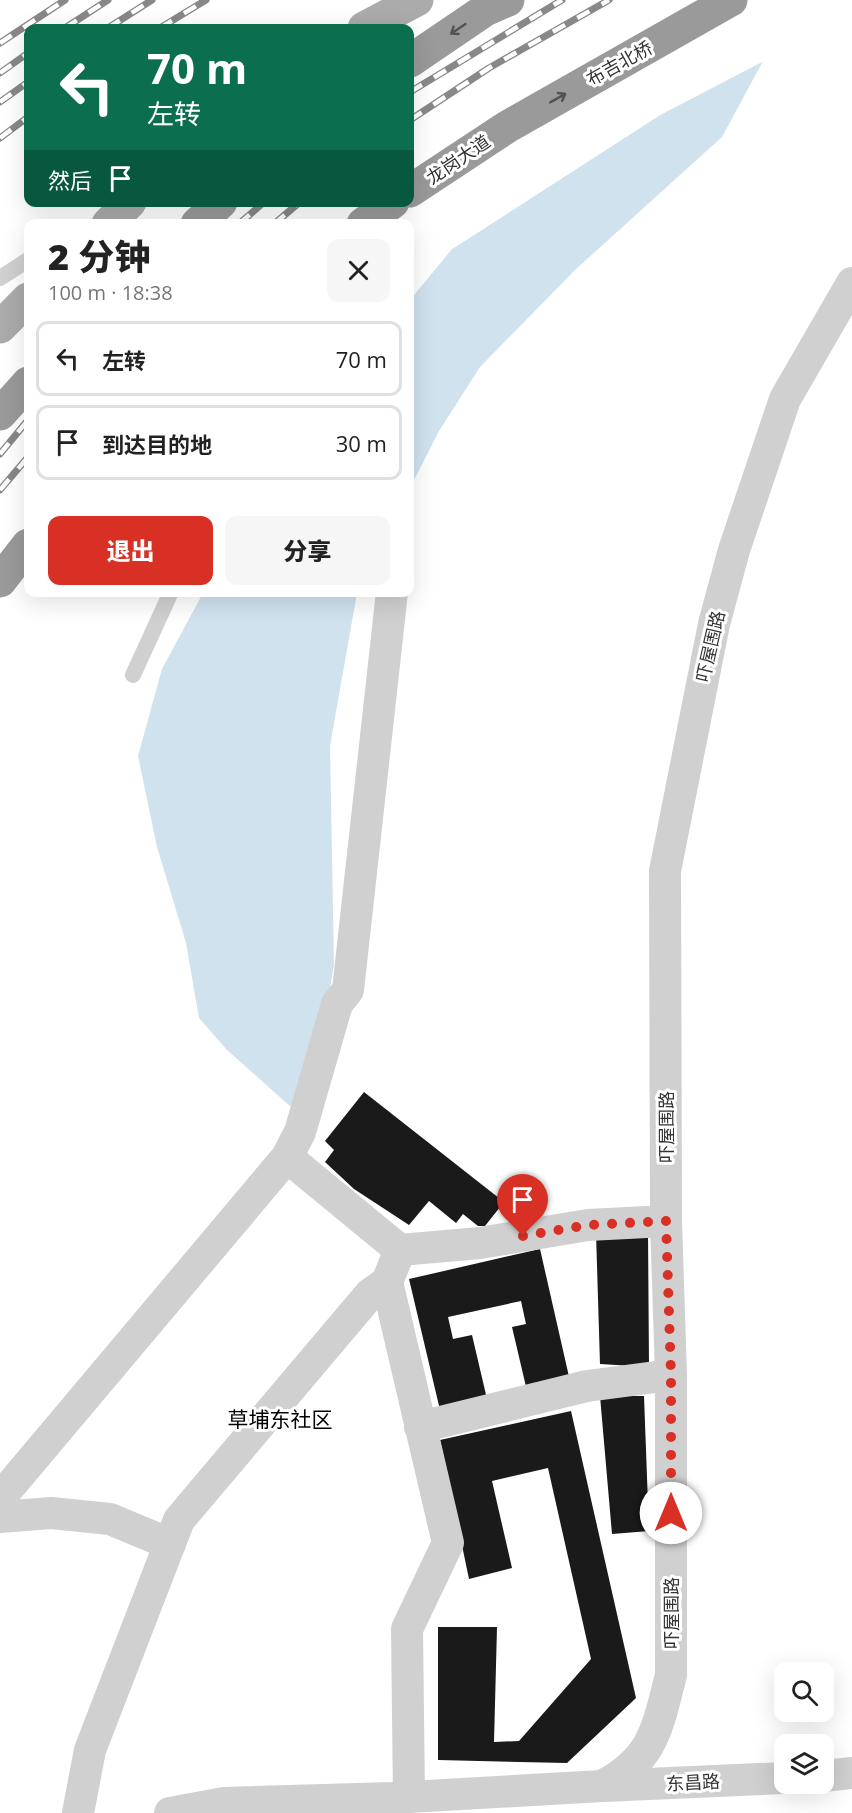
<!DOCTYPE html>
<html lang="zh">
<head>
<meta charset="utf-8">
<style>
  :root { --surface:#fff; --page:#f6f6f6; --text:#222; --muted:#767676; --line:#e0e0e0; --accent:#d93025 }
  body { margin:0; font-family:"Open Sans","Noto Sans SC",sans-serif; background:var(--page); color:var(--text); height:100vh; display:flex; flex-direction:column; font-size:22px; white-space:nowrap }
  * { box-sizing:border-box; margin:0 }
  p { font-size:20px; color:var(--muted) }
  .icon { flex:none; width:33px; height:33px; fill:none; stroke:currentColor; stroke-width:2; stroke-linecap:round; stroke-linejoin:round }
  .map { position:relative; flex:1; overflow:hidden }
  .side { position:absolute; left:24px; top:219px; width:390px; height:378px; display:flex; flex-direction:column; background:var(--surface); border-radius:12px; box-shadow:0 6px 24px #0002 }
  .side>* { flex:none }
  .hud { position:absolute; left:24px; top:24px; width:390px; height:183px; border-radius:12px; box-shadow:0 6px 24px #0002; background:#0b6e4f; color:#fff; overflow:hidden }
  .tools { position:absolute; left:774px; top:1662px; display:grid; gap:12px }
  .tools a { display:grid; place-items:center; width:60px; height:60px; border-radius:12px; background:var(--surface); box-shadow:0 6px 24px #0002; font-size:30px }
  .pin { position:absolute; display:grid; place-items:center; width:51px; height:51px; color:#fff; margin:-62px -26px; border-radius:50% 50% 50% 0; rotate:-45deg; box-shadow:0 0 6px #0007 }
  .pin .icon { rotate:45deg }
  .me { position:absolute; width:66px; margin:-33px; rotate:0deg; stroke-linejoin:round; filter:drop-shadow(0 0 4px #0008) }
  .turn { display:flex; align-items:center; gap:21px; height:126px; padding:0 24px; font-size:27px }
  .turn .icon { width:78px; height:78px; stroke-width:2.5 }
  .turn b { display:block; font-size:42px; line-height:51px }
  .then { display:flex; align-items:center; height:57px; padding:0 24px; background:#0003; gap:12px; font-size:22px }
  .round { display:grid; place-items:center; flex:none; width:63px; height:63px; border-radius:12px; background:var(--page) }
  .headline { display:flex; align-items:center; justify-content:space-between; height:102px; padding:0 24px }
  h1 { font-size:36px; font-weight:800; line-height:45px }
  .cta { display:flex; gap:12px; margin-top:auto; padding:12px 24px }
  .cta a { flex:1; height:69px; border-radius:12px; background:var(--accent); color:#fff; font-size:24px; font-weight:800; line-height:69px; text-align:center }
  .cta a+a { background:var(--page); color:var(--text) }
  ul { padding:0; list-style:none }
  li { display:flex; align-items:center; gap:18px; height:75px; margin:0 12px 9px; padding:0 12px; border:3px solid var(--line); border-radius:12px }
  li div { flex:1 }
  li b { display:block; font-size:22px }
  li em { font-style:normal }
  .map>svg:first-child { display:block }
</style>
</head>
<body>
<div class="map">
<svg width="852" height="1813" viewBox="0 0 852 1813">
  <rect width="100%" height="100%" fill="#fff"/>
  <!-- water -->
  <path fill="#cfe2ee" d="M763,61L722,137L575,270L480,367L439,431L410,488V300L452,249L660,115Z
    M203,593H357L330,746L334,965L318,1055L291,1107L227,1050L199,1018L186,943L157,847L138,756L162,669Z"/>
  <!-- pier -->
  <path fill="#fff" d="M762,59L766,60L660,115L452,249L455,243L522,198L658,112Z"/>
  <!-- building -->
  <path fill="#1a1a1a" d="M364,1092L504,1202L485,1226H478L463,1214L456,1223L429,1201L409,1225L354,1189L325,1162L334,1150L325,1141Z
    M648,1232L649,1367L600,1364L596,1233Z
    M540,1249L570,1381L527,1391L512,1327L526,1324L521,1301L448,1317L453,1339L472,1335L487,1399L440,1410L409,1279Z
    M600,1396H644L649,1531L612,1534Z
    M571,1411L636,1698L567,1763L438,1760V1627H497L494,1742L519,1741L591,1659L548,1468L492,1481L512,1568L469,1579L440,1440Z"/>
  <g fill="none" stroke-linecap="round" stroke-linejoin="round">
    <!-- lane -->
    <path stroke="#d0d0d0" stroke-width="16" d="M0,278L28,260
      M133,675L171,592"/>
    <!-- street -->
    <path stroke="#d0d0d0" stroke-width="32" d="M400,1250L480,1243L588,1225L666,1221
      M387,1282L448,1543L407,1629L409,1797
      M420,1427L587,1386L671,1375
      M0,1498L287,1157
      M0,1517L51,1513L110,1519L170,1544
      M824,1776L852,1773
      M603,1786L784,1778
      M78,1813L90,1750L179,1520L370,1294L387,1282L400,1250L287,1157L300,1132L337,1004L348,990L392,592
      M170,1813L224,1803L392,1798L602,1786C654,1759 657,1729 671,1675V1375L666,1221L665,871L714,624L734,550L785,399L852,283"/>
    <!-- primary -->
    <path stroke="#ababab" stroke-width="33" d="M364,28L417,0
      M108,224L130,202
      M0,327L28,299"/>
    <!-- highway -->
    <path stroke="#9a9a9a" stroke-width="33" d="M410,61L485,10L508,0
      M410,191L507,127L731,0
      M197,224L221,202
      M363,224L393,202
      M0,414L28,383
      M0,581L28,545"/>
    <defs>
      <path id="rail" d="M65,28L108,0
        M108,28L152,0
        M160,28L206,0
        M0,43L65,0
        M0,73L28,53
        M410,92L562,0
        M0,102L28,82
        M410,120L489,68L609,0
        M0,138L28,117
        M239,224L264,202
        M274,224L300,202
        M0,454L28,420
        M0,490L28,457"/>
    </defs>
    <!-- rail casing -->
    <use href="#rail" stroke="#888" stroke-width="7"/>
    <!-- rail -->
    <use href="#rail" stroke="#fff" stroke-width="4.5" stroke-dasharray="14" stroke-linecap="butt"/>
  </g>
  <!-- one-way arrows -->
  <defs><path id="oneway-shaft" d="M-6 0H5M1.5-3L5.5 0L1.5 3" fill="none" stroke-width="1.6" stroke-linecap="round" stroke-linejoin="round" transform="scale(1.5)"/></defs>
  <g stroke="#525252">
    <use href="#oneway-shaft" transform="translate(458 29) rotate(146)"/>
    <use href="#oneway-shaft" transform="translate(558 98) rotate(-29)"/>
  </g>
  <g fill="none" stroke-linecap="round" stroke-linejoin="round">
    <!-- route -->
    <path stroke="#d93025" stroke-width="10" stroke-dasharray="0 18" d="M523,1236L588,1225L666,1221L671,1375V1513"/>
  </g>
  <g text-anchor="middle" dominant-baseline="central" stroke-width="6" stroke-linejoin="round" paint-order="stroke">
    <!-- street labels -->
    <g font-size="18" fill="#333" stroke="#fff">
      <text transform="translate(619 63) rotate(-29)">布吉北桥</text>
      <text transform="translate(458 159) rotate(-34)">龙岗大道</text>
      <text transform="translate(710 646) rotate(-77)">吓屋围路</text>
      <text transform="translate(666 1127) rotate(-90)">吓屋围路</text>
      <text transform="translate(671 1613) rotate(-90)">吓屋围路</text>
      <text transform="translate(693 1782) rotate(-3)">东昌路</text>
    </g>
    <!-- quarter labels -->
    <g font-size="21" fill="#000" stroke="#fff">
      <text x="280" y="1419">草埔东社区</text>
    </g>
  </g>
</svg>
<div class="tools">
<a><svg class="icon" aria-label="search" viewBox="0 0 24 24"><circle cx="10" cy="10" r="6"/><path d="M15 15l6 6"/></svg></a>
<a><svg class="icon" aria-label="layers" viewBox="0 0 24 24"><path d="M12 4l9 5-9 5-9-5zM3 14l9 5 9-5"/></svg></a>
</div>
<div class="pin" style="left:523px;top:1236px;background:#d93025"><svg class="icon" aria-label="arrive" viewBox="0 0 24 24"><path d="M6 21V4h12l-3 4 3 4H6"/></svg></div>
<svg class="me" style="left:671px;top:1513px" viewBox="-20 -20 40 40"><circle r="19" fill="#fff"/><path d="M0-13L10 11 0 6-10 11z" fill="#d93025"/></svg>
<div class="hud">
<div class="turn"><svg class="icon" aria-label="left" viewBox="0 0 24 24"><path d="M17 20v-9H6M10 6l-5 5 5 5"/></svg><div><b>70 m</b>左转</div></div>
<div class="then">然后<svg class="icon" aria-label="arrive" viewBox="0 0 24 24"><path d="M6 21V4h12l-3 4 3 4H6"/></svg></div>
</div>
<section class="side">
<div class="headline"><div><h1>2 分钟</h1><p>100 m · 18:38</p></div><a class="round"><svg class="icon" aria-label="close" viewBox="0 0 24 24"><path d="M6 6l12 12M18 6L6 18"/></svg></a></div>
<ul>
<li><svg class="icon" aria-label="left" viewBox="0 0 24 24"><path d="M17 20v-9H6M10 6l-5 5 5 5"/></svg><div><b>左转</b></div><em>70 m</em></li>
<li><svg class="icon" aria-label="arrive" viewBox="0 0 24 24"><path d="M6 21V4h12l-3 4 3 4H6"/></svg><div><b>到达目的地</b></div><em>30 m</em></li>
</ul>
<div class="cta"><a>退出</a><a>分享</a></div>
</section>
</div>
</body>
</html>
